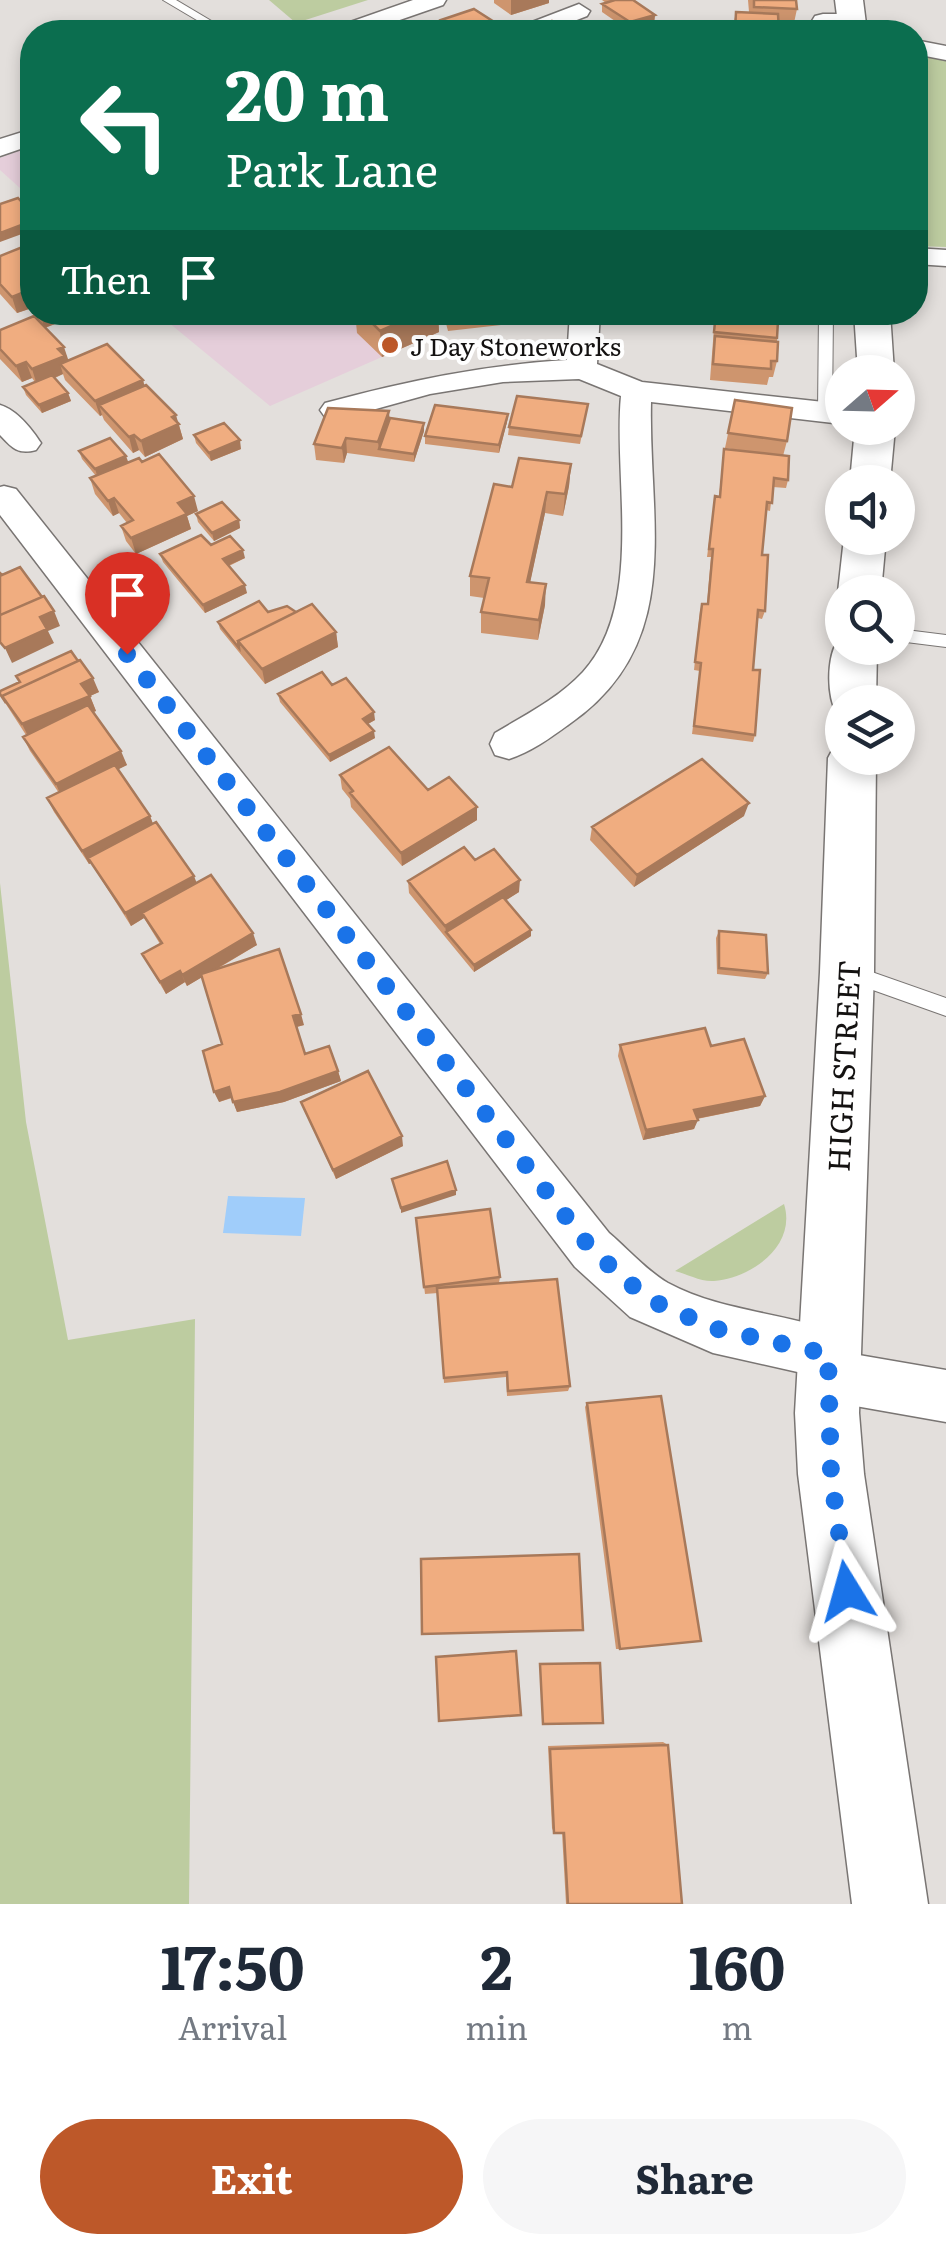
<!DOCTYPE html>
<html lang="en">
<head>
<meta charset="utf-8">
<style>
  :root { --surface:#fff; --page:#f6f6f7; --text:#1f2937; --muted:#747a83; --accent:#bd5829 }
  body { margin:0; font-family:Literata,serif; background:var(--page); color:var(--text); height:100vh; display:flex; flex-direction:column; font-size:38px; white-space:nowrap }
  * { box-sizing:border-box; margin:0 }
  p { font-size:32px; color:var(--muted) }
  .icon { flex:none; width:55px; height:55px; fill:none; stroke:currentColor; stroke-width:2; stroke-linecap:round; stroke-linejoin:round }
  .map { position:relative; height:1904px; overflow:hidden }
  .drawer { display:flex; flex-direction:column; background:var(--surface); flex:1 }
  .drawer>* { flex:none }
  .hud { position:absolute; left:20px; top:20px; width:908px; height:305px; border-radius:40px; box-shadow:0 5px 15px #0003; background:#0b6e4f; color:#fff; overflow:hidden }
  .needle { width:65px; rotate:70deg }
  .buttons { position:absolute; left:825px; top:355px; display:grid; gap:20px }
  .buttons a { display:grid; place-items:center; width:90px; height:90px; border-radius:50%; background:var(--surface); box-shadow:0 5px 15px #0003; font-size:50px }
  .pin { position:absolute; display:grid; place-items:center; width:85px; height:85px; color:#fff; margin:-102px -42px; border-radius:50% 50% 50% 0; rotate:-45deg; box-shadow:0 0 10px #0007 }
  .pin .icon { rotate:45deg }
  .me { position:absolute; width:110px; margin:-55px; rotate:352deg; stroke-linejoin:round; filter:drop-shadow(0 0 8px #0008) }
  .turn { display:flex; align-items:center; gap:35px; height:210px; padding:0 40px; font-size:45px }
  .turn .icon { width:130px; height:130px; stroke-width:2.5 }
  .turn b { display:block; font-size:70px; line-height:85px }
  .then { display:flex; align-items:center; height:95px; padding:0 40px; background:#0003; gap:20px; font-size:38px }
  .eta { display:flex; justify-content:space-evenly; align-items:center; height:170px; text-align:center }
  .eta b { font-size:60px; font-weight:700; line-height:70px }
  .button { display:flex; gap:20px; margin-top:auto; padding:20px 40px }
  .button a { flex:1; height:115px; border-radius:60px; background:var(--accent); color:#fff; font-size:40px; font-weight:700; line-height:115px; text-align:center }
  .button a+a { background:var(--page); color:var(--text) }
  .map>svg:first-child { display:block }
</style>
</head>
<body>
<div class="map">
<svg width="946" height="1904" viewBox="0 0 946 1904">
  <rect width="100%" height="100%" fill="#e3dfdc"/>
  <!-- industrial -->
  <path fill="#e5ceda" d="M32,146V199L0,170V158Z
    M157,313H425L439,332L270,406Z"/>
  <!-- green -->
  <path fill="#bdcca0" d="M269,0H368L296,23Z
    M915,54L946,61V247L915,246Z
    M0,883L26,1122L68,1340L195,1319L189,1904H0Z
    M784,1204C797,1245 752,1278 714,1281C701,1282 687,1274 675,1271Z"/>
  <!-- water -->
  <path fill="#a0cdfa" d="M228,1196L305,1198L301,1236L223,1233Z"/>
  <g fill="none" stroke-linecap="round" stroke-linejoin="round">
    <defs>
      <path id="service" d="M163,0H176L230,32H217Z
        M819,312H833L832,412L825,417L818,412Z
        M898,629L946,635V647L898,641Z
        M849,964L946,998V1016L842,979L839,973L842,967Z"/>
      <path id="minor" d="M413,0H446L443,5L365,32H332L336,27Z
        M579,4L590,11L587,16L546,32H515L519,27Z
        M823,14H851L863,21L851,28L805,32L815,16Z
        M915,40L946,46V60L915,54Z
        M32,129V145L0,156V139Z
        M915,248L946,250V266L915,264Z
        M570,312H600L597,364L642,382L842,404V424L651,402C648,521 687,644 568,725C550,738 531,752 509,759L495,755L490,744L495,733C525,715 559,698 583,672C645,604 613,477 621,396L579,379L503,382L430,394L336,420L325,417L320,410L325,403C406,381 483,365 567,360Z
        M0,405C17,410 31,428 41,443L36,450C18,455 12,448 0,435Z
        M4,486L16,489L609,1233C628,1249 647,1271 668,1283C724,1313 788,1312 846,1336L853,1354L946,1370V1422L827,1401L809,1393L802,1373L713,1353L630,1317L575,1267L0,515V487Z"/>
      <path id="tertiary" d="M835,0H863L867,32H839Z
        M854,312H890L894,372H858Z
        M855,428H895L890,482H850Z
        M844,538H886L881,592H842V599L838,592Z
        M842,635V648H877L876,702H842V716L837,714C826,695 826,651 842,635Z
        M842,742V758H876L874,972L859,1413L864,1474L928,1904H852L798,1474L795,1413L820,972L828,758L835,745Z"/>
    </defs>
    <!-- service casing -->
    <use href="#service" stroke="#797573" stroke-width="2"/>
    <!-- minor casing -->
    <use href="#minor" stroke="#797573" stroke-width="3"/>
    <!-- tertiary casing -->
    <use href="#tertiary" stroke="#797573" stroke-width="3"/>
    <!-- service -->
    <use href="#service" fill="#fff" fill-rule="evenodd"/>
    <!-- minor -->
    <use href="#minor" fill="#fff" fill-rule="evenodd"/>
    <!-- tertiary -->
    <use href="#tertiary" fill="#fff" fill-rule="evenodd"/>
  </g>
  <!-- wall -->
  <path fill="#ce956e" d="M494,0H549V3L511,15L494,3Z
    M602,0H633L655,15L654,23L628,30L602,12V4L606,3Z
    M748,0H796L797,9L792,32H732L736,12H749Z
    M32,254V312H72L73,317L45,328L68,360L143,380L144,386L178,422L183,439L145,457L139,450L133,453L104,420L102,415L100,416L65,380L63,374L55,378L68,393L71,401L42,413L26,395L23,387L35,382L32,378L22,382L0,359V330L34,316L29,309L17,313L0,294V256Z
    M355,312H438L439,332L382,357L357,333Z
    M443,312H529L501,316V325L448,331Z
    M697,312H773L772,320L777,338V361L773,377H769L767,385L710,380L715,315Z
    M735,400L787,441L783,456L788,480L786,488L773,487L770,511L766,510L762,555L765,611L762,619L758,618L753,670L755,735L753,742L692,734L700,671L694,670L700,611L702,604H707L711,557H707L714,504L719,497L724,449L753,452L725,448Z
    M588,404L580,444L508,435L509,427Z
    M508,414L507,422L499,453L425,444V436Z
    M390,418L424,423V431L414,462L347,453L344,463L316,460L314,444Z
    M194,435L241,449L211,461L196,443Z
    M79,451L128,462L198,511L187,516L191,529L136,554L126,541L121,526L127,523L119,513L113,516L95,494L90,478L96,476L82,459Z
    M571,464L569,486L563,516L545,513L530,582L545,605L538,640L481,633V612L484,598L470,596V576L512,487Z
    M196,514L239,520L240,528L214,541L198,522Z
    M211,545L245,558L229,566L247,593L205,613L163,562L160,554Z
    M268,612H296L336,632L338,647L265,684L220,629L218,622Z
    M78,661L99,692L90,696L96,711L93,712L127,765L118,769L150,816L153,824L197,883L257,945L217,969L304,1025L297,1027L305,1054L338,1071L341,1081L284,1102L237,1112L232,1098L219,1102L222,1044L202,977L187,986L185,982L166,994L142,954L160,944L144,918L131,926L91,863L89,864L54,812L47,798L59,793L30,751L23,737L26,735L0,695L19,682L16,676Z
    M332,685L375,720L368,724L375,738L330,762L280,702L278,694Z
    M340,775L428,790L477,820L402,866L351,807L350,799L342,789Z
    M744,816L634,887L590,840L592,827Z
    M475,860L519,892L506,900L531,930V936L474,972L409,893L408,881Z
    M719,931L768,973L765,979L717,974L716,938Z
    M620,1045L711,1046L765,1096L760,1106L697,1119L694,1129L643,1140L618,1056Z
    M301,1102L403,1146L336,1179Z
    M416,1218L500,1277L499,1283L570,1386L568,1391L507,1396L506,1377L444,1383L438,1293L425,1294Z
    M587,1403L620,1649H616L585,1407Z
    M663,1742L668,1745L682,1904H566L562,1833H554L552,1828L548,1746Z"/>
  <!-- shaded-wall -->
  <path fill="#a8795a" d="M511,0H549V3L511,15Z
    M655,15L654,23L629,30L630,22Z
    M491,20V32H459V31Z
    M32,221V230L28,227L30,231L0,242V233Z
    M32,289V307L28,305L29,309L17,313L12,297Z
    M60,312H72L73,317L44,328L42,320Z
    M423,312H438L439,332L382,357L380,331Z
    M64,347L69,362L60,364L63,374L37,385L32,369L58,349Z
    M26,362L32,378L22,382L16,366Z
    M143,380L147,396L99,405L102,415L100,416L95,401Z
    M68,393L71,401L42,413L39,405Z
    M389,411L390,427L379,449L378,442Z
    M508,414L507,422L499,453V445Z
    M176,415L183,439L145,457L141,441Z
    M424,423V431L414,462V454Z
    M134,435L139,450L133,453L129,437Z
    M346,438L347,453L344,463L342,448Z
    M240,440L241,449L211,461L209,453Z
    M126,456L129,464L98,478L95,469Z
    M571,464L569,486L563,516L565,494Z
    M547,492L545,513L526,602L527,582Z
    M194,496L198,511L187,516L191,529L136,554L131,538L178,503Z
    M114,498L119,513L113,516L108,501Z
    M239,520L240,528L214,541L212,533Z
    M243,550L245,558L225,567L223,559Z
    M546,584L545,605L538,640L539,620Z
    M245,585L247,593L205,613L203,605Z
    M54,611L60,626L48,631L54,643L12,663L5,648L40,617Z
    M336,632L338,647L265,684L262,669Z
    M93,678L99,692L90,696L96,711L29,738L22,724L81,684Z
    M374,712L375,720L364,726L363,719Z
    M374,731L375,738L330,762L329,755Z
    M121,751L127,765L62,798L56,784Z
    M749,803L744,816L634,887L637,875Z
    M477,807V820L402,866L401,853Z
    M150,816L155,829L89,864L82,851Z
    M194,876L199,889L142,913L144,918L131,926L125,913Z
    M520,880L519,892L449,936L446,932L445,926Z
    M531,930V936L474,972V965Z
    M253,933L257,945L187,986L182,975Z
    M180,971L185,982L166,994L160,982Z
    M301,1014L304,1025L296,1027L293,1016Z
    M338,1071L341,1081L284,1102L237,1112L233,1102Z
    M229,1087L233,1097L219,1102L214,1092Z
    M765,1096L760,1106L690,1120L694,1110Z
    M698,1120L694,1129L643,1140L646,1130Z
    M402,1136L403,1146L336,1179L333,1170Z
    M456,1190V1195L401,1213V1208Z"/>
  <!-- building -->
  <path fill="#f0ad80" stroke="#a8795a" stroke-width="2.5" d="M615,0H633L655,15L630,22L602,4Z
    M754,0H796L797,9L754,7Z
    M474,9L491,20L459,31L461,32H432L450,27L441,20Z
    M736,12L778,14L779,32H735Z
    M552,21L591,32H538Z
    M638,27L646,32H619Z
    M18,198L32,213V221L0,233V204Z
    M25,246L32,254V289L12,297L0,284V256Z
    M35,312H60L42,320Z
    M361,312H423L380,331Z
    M716,312H773L772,320L778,321L777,338L714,332Z
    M34,316L64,347L58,349L65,356L32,369L26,362L16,366L0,349V330Z
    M715,336L778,342L777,361H771V369L713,364Z
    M107,344L143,380L95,401L60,364Z
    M52,375L68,393L39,405L23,387Z
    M146,385L176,415L172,417L179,424L141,441L134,435L129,437L99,405Z
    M517,396L588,404L581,436L509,427Z
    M735,400L792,408L787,441L728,433Z
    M435,405L508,414L499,445L425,436Z
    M328,408L389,411L378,442L346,438L342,448L314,444Z
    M390,418L424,423L414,454L379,449Z
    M224,423L240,440L209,453L194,435Z
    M110,438L126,456L95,469L79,451Z
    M724,449L789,456L788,480L774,478L772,503L767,502L762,555H768L765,611L758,610L753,670H760L755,735L694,726L701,663L695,662L702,604H708L713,549H709L715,496L720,497Z
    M159,454L194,496L178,503L187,514L131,538L121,526L133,520L114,498L108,501L90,478L139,458L142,462Z
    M519,458L571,464L565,494L547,492L527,582L546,584L539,620L481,612L489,578L470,576L494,484L512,487Z
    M222,502L239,520L212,533L196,514Z
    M201,535L211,545L230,536L243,550L223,559L245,585L203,605L160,554Z
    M20,567L42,597L0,615V573L2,575Z
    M44,596L54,611L40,617L47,629L5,648L0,642V615Z
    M259,601L268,612L287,606L296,612L238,641L239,648L218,622Z
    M312,604L336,632L262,669L238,641Z
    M71,651L78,661L2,696L6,703L0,694V691L20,682L16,676Z
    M80,660L93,678L81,684L90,696L22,724L2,696Z
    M322,672L332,685L346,678L374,712L363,719L374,731L329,755L278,694Z
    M88,705L121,751L56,784L23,737Z
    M389,747L428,790L449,777L477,807L401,853L350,793L353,791L340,775Z
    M702,759L749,803L637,875L592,827Z
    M115,765L150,816L82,851L47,798Z
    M156,822L194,876L125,913L88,858Z
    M464,847L475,860L494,849L520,880L445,926L408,881Z
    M211,875L253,933L182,975L180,971L160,982L142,954L162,943L142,913Z
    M503,897L531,930L474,965L446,932Z
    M719,931L766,935L768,973L719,968Z
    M279,949L301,1014L293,1016L305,1054L329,1046L338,1071L280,1092L233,1102L229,1087L214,1092L203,1051L222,1044L201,974Z
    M705,1028L711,1046L744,1039L765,1096L694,1110L698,1120L646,1130L620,1045Z
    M368,1071L402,1136L333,1170L301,1102Z
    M447,1161L456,1190L401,1208L392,1179Z
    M490,1209L500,1277L424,1287L416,1218Z
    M557,1279L570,1386L508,1391L507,1372L444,1378L437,1288Z
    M661,1396L701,1641L620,1649L587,1403Z
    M579,1554L583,1630L422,1634L421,1559Z
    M516,1651L521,1715L439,1721L436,1657Z
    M600,1663L603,1723L543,1724L540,1664Z
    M668,1745L682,1904H568L564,1833H554L550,1749Z"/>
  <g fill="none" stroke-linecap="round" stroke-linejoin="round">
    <!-- route -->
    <path stroke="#1a73e8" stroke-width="18" stroke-dasharray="0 32.4" d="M127,654L592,1250L648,1299L713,1328L828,1354L831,1474L847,1591"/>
  </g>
  <!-- markers -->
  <circle fill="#bd5829" stroke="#fff" stroke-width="4" cx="390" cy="345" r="10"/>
  <g text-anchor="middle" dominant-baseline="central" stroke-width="8" stroke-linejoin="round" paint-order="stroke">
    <!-- far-poi labels -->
    <g font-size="25" fill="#141211" stroke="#fff" text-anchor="start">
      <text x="410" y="345">J Day Stoneworks</text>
    </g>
    <!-- street labels -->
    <g font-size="30" fill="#141211" stroke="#fff">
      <text transform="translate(842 1066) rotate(-87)">HIGH STREET</text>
    </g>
  </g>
</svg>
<div class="buttons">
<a><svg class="needle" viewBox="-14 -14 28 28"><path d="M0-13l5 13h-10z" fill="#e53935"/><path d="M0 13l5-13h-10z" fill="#747a83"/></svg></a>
<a><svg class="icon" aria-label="sound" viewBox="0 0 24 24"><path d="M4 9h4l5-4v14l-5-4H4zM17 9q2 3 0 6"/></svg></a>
<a><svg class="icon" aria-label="search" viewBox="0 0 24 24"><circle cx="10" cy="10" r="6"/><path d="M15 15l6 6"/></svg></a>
<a><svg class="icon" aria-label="layers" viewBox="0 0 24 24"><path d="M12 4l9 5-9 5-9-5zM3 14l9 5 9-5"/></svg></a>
</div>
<div class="pin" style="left:127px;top:654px;background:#d93025"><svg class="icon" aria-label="arrive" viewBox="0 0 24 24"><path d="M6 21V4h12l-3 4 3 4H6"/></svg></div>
<svg class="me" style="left:847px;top:1591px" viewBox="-20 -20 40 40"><path d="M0-17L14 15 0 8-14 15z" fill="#1a73e8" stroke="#fff" stroke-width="4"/></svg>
<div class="hud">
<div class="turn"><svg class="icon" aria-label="left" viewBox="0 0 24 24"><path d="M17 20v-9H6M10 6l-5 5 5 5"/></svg><div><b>20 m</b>Park Lane</div></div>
<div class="then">Then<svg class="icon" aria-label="arrive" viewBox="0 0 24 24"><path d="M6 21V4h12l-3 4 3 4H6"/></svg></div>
</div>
</div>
<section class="drawer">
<div class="eta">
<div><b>17:50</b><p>Arrival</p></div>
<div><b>2</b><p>min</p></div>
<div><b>160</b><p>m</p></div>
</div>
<div class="button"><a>Exit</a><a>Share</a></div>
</section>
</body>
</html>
